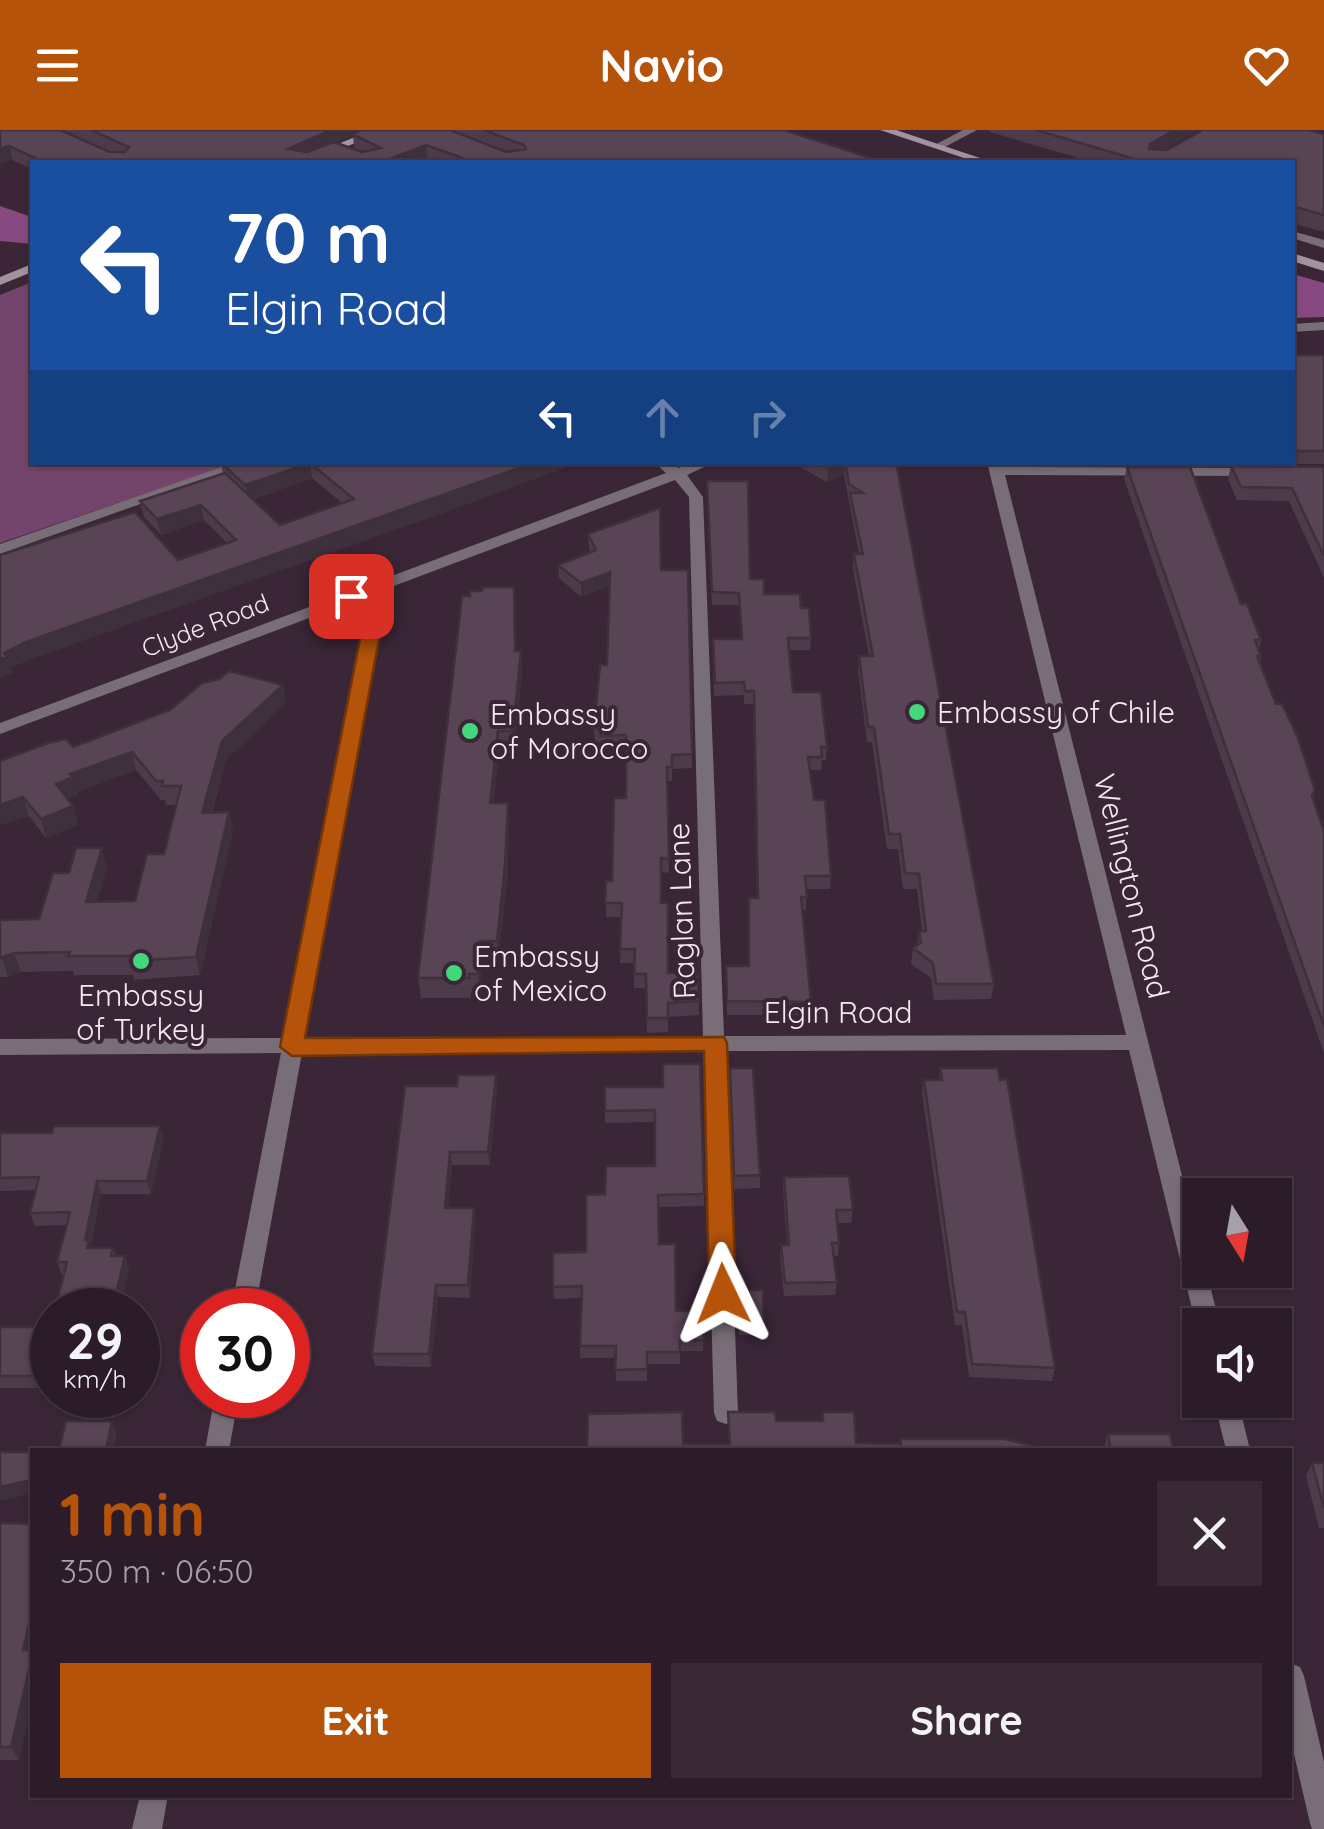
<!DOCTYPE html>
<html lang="en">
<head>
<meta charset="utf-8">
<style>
  :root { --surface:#2c1c29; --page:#382935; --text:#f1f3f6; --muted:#a6a1a8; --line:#483a46; --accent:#b45309 }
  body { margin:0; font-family:Quicksand,sans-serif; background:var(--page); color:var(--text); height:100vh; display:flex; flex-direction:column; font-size:38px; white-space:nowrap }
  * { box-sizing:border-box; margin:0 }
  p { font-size:32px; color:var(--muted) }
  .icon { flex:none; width:55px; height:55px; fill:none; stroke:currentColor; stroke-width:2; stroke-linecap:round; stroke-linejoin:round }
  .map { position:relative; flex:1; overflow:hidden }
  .sheet { position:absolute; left:30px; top:1318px; width:1262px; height:350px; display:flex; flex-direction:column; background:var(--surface); border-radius:0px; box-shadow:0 2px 8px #0004,0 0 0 2px var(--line) }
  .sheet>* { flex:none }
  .hud { position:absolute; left:30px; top:30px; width:1265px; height:305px; border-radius:0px; box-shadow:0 2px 8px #0004,0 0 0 2px var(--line); background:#1a4fa0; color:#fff; overflow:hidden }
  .needle { width:65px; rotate:169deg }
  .buttons { position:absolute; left:1182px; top:1048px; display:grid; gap:20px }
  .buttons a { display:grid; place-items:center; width:110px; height:110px; border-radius:0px; background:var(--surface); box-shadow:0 2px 8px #0004,0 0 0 2px var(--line); font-size:50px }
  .speed { position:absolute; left:30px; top:1158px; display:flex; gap:20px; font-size:50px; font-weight:700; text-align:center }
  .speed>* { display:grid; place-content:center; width:130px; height:130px; border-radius:50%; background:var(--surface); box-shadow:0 2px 8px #0004,0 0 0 2px var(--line); line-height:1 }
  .speed small { font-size:25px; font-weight:400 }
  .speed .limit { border:15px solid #d22; background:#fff; color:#111 }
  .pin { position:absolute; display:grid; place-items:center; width:85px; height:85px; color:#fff; margin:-42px; border-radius:20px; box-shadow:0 5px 15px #0006 }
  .me { position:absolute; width:110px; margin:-55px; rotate:358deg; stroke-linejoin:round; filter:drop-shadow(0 0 8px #0008) }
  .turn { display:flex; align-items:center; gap:35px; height:210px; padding:0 30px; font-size:45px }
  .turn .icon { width:130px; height:130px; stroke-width:2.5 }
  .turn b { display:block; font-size:70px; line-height:85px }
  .lanes { display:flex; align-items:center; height:95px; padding:0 30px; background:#0003; justify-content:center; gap:50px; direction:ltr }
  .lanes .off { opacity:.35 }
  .round { display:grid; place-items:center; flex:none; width:105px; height:105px; border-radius:0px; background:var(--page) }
  .overview { display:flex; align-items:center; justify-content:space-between; height:170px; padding:0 30px }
  h1 { font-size:60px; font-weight:700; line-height:75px; color:var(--accent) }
  .primary-button { display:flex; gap:20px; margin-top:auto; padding:20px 30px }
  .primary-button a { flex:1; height:115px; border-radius:0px; background:var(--accent); color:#fff; font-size:40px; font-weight:700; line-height:115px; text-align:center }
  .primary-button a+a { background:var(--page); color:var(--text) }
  header { display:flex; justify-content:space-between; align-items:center; height:130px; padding:0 30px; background:var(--accent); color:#fff; font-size:45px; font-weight:700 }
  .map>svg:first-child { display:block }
</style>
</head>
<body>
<header><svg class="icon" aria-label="menu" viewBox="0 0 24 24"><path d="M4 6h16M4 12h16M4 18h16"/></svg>Navio<svg class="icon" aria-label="heart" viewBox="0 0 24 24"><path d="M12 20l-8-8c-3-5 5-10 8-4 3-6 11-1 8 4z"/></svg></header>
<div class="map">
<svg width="1324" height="1699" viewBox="0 0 1324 1699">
  <rect width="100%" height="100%" fill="#3a2637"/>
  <!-- green -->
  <path fill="#73456c" d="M32,152V332L236,333L0,413V165Z"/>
  <!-- forest -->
  <path fill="#874a80" d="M0,76L32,87V114L0,111Z
    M1293,144L1324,153V187L1293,188Z"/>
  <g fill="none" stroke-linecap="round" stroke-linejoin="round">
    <!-- street -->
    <path fill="#796e77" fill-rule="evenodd" d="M963,0H977L941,19L931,17Z
      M1292,101L1324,110V118L1292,108Z
      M1324,192V200L1292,202V194Z
      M236,332H258L0,424V414Z
      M654,332H671L679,338L693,332H715L687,345L703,367L724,906L1126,905L987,332H1001L1002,337L1257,338L1264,342L1257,346L1005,345L1200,1117V1140H1206L1220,1195H1200V1202L1196,1195L1129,920L725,921L738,1283L735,1291L726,1294L717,1291L714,1283L704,921L302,923L255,1180H231L281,923L0,925V909L284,908L362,504V487L349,473L0,604V593L666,343ZM675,350L689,367L703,906L304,908L378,504V486L362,468Z
      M215,1265H239L229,1320H205Z
      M1214,1270H1238L1250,1320H1226Z
      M1290,1533L1300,1537L1304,1546L1324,1632V1699H1312L1310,1693L1290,1607Z
      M140,1665H168L162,1699H132Z"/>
    <!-- secondary -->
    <path fill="#a3929f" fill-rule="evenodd" d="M372,0H387L309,32H294Z
      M880,0H896L992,32H976Z
      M1292,123L1324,133V141L1292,131Z
      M32,134V142L0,155V147Z"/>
  </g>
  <!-- wall -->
  <path fill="#4d3a4a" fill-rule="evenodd" d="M0,0L111,22L64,0H784L884,32H438L427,28L417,32H32V39L12,30L0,34ZM353,5L354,18L363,22L336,12Z
    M990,0H1198L1163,20L1319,3L1324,4V102L1292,93V32H1092L990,2Z
    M1292,225H1324V334H1220V332H1292Z
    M579,332L459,377L31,529L10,538L12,543L0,548V425L178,430L227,413L204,390L161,405L144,387L140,371L223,343L221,333ZM312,348L342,373L280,395L253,369Z
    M798,332H896L994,854L991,869L934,870L931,848L911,834L913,818L917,816L919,801H922L917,759H903L898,719H887L872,612H867L858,541L859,526H869L853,439L854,424H859L844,345L827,352L798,336Z
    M1119,332H1201L1198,334Z
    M1231,336L1324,337V448L1289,371L1237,370L1228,349Z
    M1127,337L1241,474L1261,510L1259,519L1261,526L1260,533L1276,574L1315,660L1313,669L1324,701V923L1124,349Z
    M707,351L750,449L764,464L801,478L811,508L810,520H789L793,562L827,617L826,630H822L821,640H810L814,670L831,746L830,759H806V780H802L811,872L810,885H727L726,836H749L757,768L753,574H744V565L714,566L713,509H741L739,475H712Z
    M588,404L661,440L692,624V638L672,639V651H668L669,743L661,742V773L668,843H698L699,885L668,887V902L647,903L646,858H634V833H620L621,787H606V751H612L626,668V619H601V612H595L594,598L607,535L609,456L581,467L559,448L558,435L591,422L589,418Z
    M515,476L516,521H521L522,540L515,620H500L493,673L509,692L507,754L498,830L482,831L480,863H471V868H421L418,848Z
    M283,555L286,573L226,630L212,683L229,682L233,701L200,845L134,850L133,845H74L73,841L21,842L8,847H0V790L39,789L69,743L107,736L97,772L135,771L164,724L176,675H166L165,670H161L136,640L77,662L78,665L68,669L73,676L78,695L46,708L29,686L0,695V631L73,617Z
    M730,938L760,1045V1058L734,1059Z
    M940,938L1055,1238L1052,1251L969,1247L962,1195H955L922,963L924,950H939Z
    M496,945L497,958L490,1035H452L448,1078H474L475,1091L470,1168L438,1167L431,1237L375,1236L372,1224L457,956Z
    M663,957L704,1064V1076L658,1077L659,1114L676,1181H703V1221H680V1234H647V1251H616L615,1228H580L581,1168L554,1169L553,1157L586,1122L605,1064L655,1036V992L605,993V981Z
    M0,1003L164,1009L151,1064H101L91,1115L92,1118H113L116,1126L129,1139L119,1180H55L64,1145H62L57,1132L67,1095L35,1096L30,1083L36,1060L0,1061Z
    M784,1047L853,1080L851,1093H837L839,1113L838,1126H834L837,1152L835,1165L784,1166L780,1128L781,1115H787L783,1060Z
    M738,1160H763V1205H739Z
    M52,1189V1258H0V1197H50Z
    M1108,1304L1173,1320H1103Z
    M1312,1333H1324V1398H1319L1306,1346Z
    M0,1393L32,1394V1570L19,1630H0Z"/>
  <!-- shaded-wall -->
  <path fill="#3e303c" d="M331,0H363L291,32L288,19Z
    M1175,0H1198L1147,29L1150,14Z
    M426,15L427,28L417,32H382Z
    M9,16L12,30L0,34V19Z
    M536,332H579L459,377L31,529L10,538L12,543L0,548V529L4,523L26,512Z
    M828,332H845L844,345L827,352Z
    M310,333L312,348L248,370L245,355Z
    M201,375L204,390L161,405L157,389Z
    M610,442V455L581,467V453Z
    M521,521L522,540L515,620L513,601Z
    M283,555L286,573L226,630L206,701L202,683L222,611Z
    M498,601L500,620L491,692L490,673Z
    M132,622L136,640L77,662L78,665L61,672L56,654L70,644Z
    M23,667L29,686L0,695V675Z
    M508,673L509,692L507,754L498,830L497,811Z
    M73,676L78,695L46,708L41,689Z
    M229,682L233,701L200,845L196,827Z
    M102,718L107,736L92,791L86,772Z
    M480,811L482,831L480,863L478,844Z
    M14,823L21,842L8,847L2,828Z
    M496,945L497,958L490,1035L488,1022Z
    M160,996L164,1009L151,1064L147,1051Z
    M450,1022L452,1035L447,1091L445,1078Z
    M97,1051L101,1064L91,1115L93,1123L92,1131L85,1110Z
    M474,1078L475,1091L470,1168L468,1155Z
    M125,1126L129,1139L119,1180H112Z
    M436,1155L438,1167L431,1237L429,1224Z
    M112,1291L117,1303L114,1320H106Z
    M30,1350L32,1355V1363L0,1371V1357Z
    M32,1482V1523L23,1520Z
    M32,1526V1570L19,1630L11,1617Z"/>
  <!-- building -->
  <path fill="#594456" stroke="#3e303c" stroke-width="2.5" d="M0,0H60L110,22H125L129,17L91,0H331L288,19L307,22L334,12L362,22L381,18L352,4L362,0H450L506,22L526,19L524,15L484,0H784L884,32H474L426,15L382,32H44L9,16L0,19Z
    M1036,0H1175L1150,14L1149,19L1167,20L1203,0H1308L1324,4V85L1292,76V32H1145Z
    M1292,225H1324V321H1292Z
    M536,332L26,512L4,523L7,527L0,529V425L135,382L178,430L236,410L201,375L157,389L140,371L225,343L280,395L354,369L310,333L245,355L221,333Z
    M845,332H896L994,854H936L933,833L913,818L921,813L919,801H926L919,744L905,743L900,704H889L874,597H868L859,526H873L854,424H863L850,363H863L849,354Z
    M1231,336L1324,337V426L1292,358L1241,357Z
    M1127,337H1190L1241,474H1247L1261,510H1255L1261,526H1257L1276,574H1282L1298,608L1315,660L1312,666L1324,701V896Z
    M707,351H748L750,449H764V464H800L801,478H809L811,508H788L793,562H821L827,617H821L822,627H808L814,670H825L831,746H805L807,767H801L811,872L727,871L726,836H749V768H758L754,561H745L744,552L715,553L713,509H742L739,463L712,462Z
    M660,378L661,440H688L692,624L672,625V637H667L669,729L661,728V773H668V843H698L699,871L668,873V888H647L646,844H634L635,819H620L622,773H605L606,751H612L614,668H626V605L601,606L600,598H594L600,535H607L610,442L581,453L558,435L596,420L588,404Z
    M483,457H514L515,521H521L513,601H498L490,673H508L505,735L497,811H480L478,844H469V848H418L462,466H470V461H482Z
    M229,541L283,555L222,611L202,683L229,682L196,827L129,831L131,826H68L70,822L14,823L0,828V790L39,789L53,743H69L76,718H102L86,772L135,771L147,724H164L181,656H162L163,651H156L132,622L70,644L73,647L56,654L73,676L41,689L23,667L0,675V631L48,613L66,609L73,617L170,580L202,553L219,549Z
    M663,934H700L704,1064L658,1065L659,1114H675L676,1181H703L704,1210H680V1222H647V1239L615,1240L616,1216H580L582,1156L553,1157V1123L586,1122V1065L605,1064L606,1036H655V980L605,981V957H663Z
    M730,938H753L760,1045L734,1046Z
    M940,938H998L1000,950L1007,949L1055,1238L972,1234L965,1182H957L924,950H942Z
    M458,945H496L488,1022H450L445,1078H474L468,1155H436L429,1224H372L405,956H457Z
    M54,996H160L147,1051H97L85,1110H89L87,1118H113L111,1126H125L112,1180H55L67,1132H57L70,1082L30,1083L39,1047L0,1048V1003H52Z
    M849,1046L853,1080H836L839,1113H832L837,1152L785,1153L781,1115H789L784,1047Z
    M738,1160H763L764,1199L739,1198Z
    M52,1189V1246H0V1197H50Z
    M682,1282L683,1314H730L728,1282H775L776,1291H823V1282H854L856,1313L901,1314V1309H1005L1034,1316V1320H587L588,1284Z
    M66,1291H112L106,1320H59Z
    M1108,1304H1170L1173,1320H1111Z
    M0,1322H32V1350L0,1357Z
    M1312,1333H1324V1378Z
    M0,1393L32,1394V1482L23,1520H32V1526L11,1617H0Z"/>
  <!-- route -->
  <path fill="#b45309" stroke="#753606" stroke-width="2.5" d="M351,461L357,462L379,486L380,504L305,908L724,907L727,913L736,1164L732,1172L723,1175L713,1172L709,1164L704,921L292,926L280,917L361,504V487L342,466Z"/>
  <!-- markers -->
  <g fill="#43d77b" stroke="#3a2637" stroke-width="4">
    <circle cx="917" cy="582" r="10"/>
    <circle cx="470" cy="601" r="10"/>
    <circle cx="141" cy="831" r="10"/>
    <circle cx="454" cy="843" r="10"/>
  </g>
  <g text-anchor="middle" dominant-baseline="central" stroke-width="8" stroke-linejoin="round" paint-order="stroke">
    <!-- far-street labels -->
    <g font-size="25" fill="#f5e8f3" stroke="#3a2637">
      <text transform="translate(205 495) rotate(-21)">Clyde Road</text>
    </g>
    <!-- poi labels -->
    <g font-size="30" fill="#f5e8f3" stroke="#3a2637" text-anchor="start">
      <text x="937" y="582">Embassy of Chile</text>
      <text x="490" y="584">Embassy<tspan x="490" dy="34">of Morocco</tspan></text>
      <text x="474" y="826">Embassy<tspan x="474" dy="34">of Mexico</tspan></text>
      <text x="141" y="865" text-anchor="middle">Embassy<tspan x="141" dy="34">of Turkey</tspan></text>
    </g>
    <!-- street labels -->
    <g font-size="30" fill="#f5e8f3" stroke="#3a2637">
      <text transform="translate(1132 756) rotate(76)">Wellington Road</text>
      <text transform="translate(681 781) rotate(-92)">Raglan Lane</text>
      <text x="838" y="882">Elgin Road</text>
    </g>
  </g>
</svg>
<div class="buttons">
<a><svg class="needle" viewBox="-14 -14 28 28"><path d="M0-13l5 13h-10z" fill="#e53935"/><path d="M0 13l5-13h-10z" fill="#a6a1a8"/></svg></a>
<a><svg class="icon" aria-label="sound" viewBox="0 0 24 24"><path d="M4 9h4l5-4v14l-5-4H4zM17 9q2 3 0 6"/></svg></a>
</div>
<div class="speed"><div>29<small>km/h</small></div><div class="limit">30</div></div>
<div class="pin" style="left:351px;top:466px;background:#d93025"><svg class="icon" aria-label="arrive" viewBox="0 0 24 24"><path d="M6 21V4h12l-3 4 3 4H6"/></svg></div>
<svg class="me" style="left:723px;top:1164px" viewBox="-20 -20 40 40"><path d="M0-17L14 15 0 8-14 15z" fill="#b45309" stroke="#fff" stroke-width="4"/></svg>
<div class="hud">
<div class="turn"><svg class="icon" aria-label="left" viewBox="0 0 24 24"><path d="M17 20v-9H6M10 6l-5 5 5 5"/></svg><div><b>70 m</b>Elgin Road</div></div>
<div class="lanes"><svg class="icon" aria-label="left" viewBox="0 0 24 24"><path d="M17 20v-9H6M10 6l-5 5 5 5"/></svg><svg class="icon off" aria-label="ahead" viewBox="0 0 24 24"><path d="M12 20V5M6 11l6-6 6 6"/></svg><svg class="icon off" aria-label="right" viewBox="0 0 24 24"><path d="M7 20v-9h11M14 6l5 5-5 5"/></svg></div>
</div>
<section class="sheet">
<div class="overview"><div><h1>1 min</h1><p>350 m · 06:50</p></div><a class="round"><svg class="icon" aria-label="close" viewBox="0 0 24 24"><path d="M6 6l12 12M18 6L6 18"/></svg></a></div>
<div class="primary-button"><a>Exit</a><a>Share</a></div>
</section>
</div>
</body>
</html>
